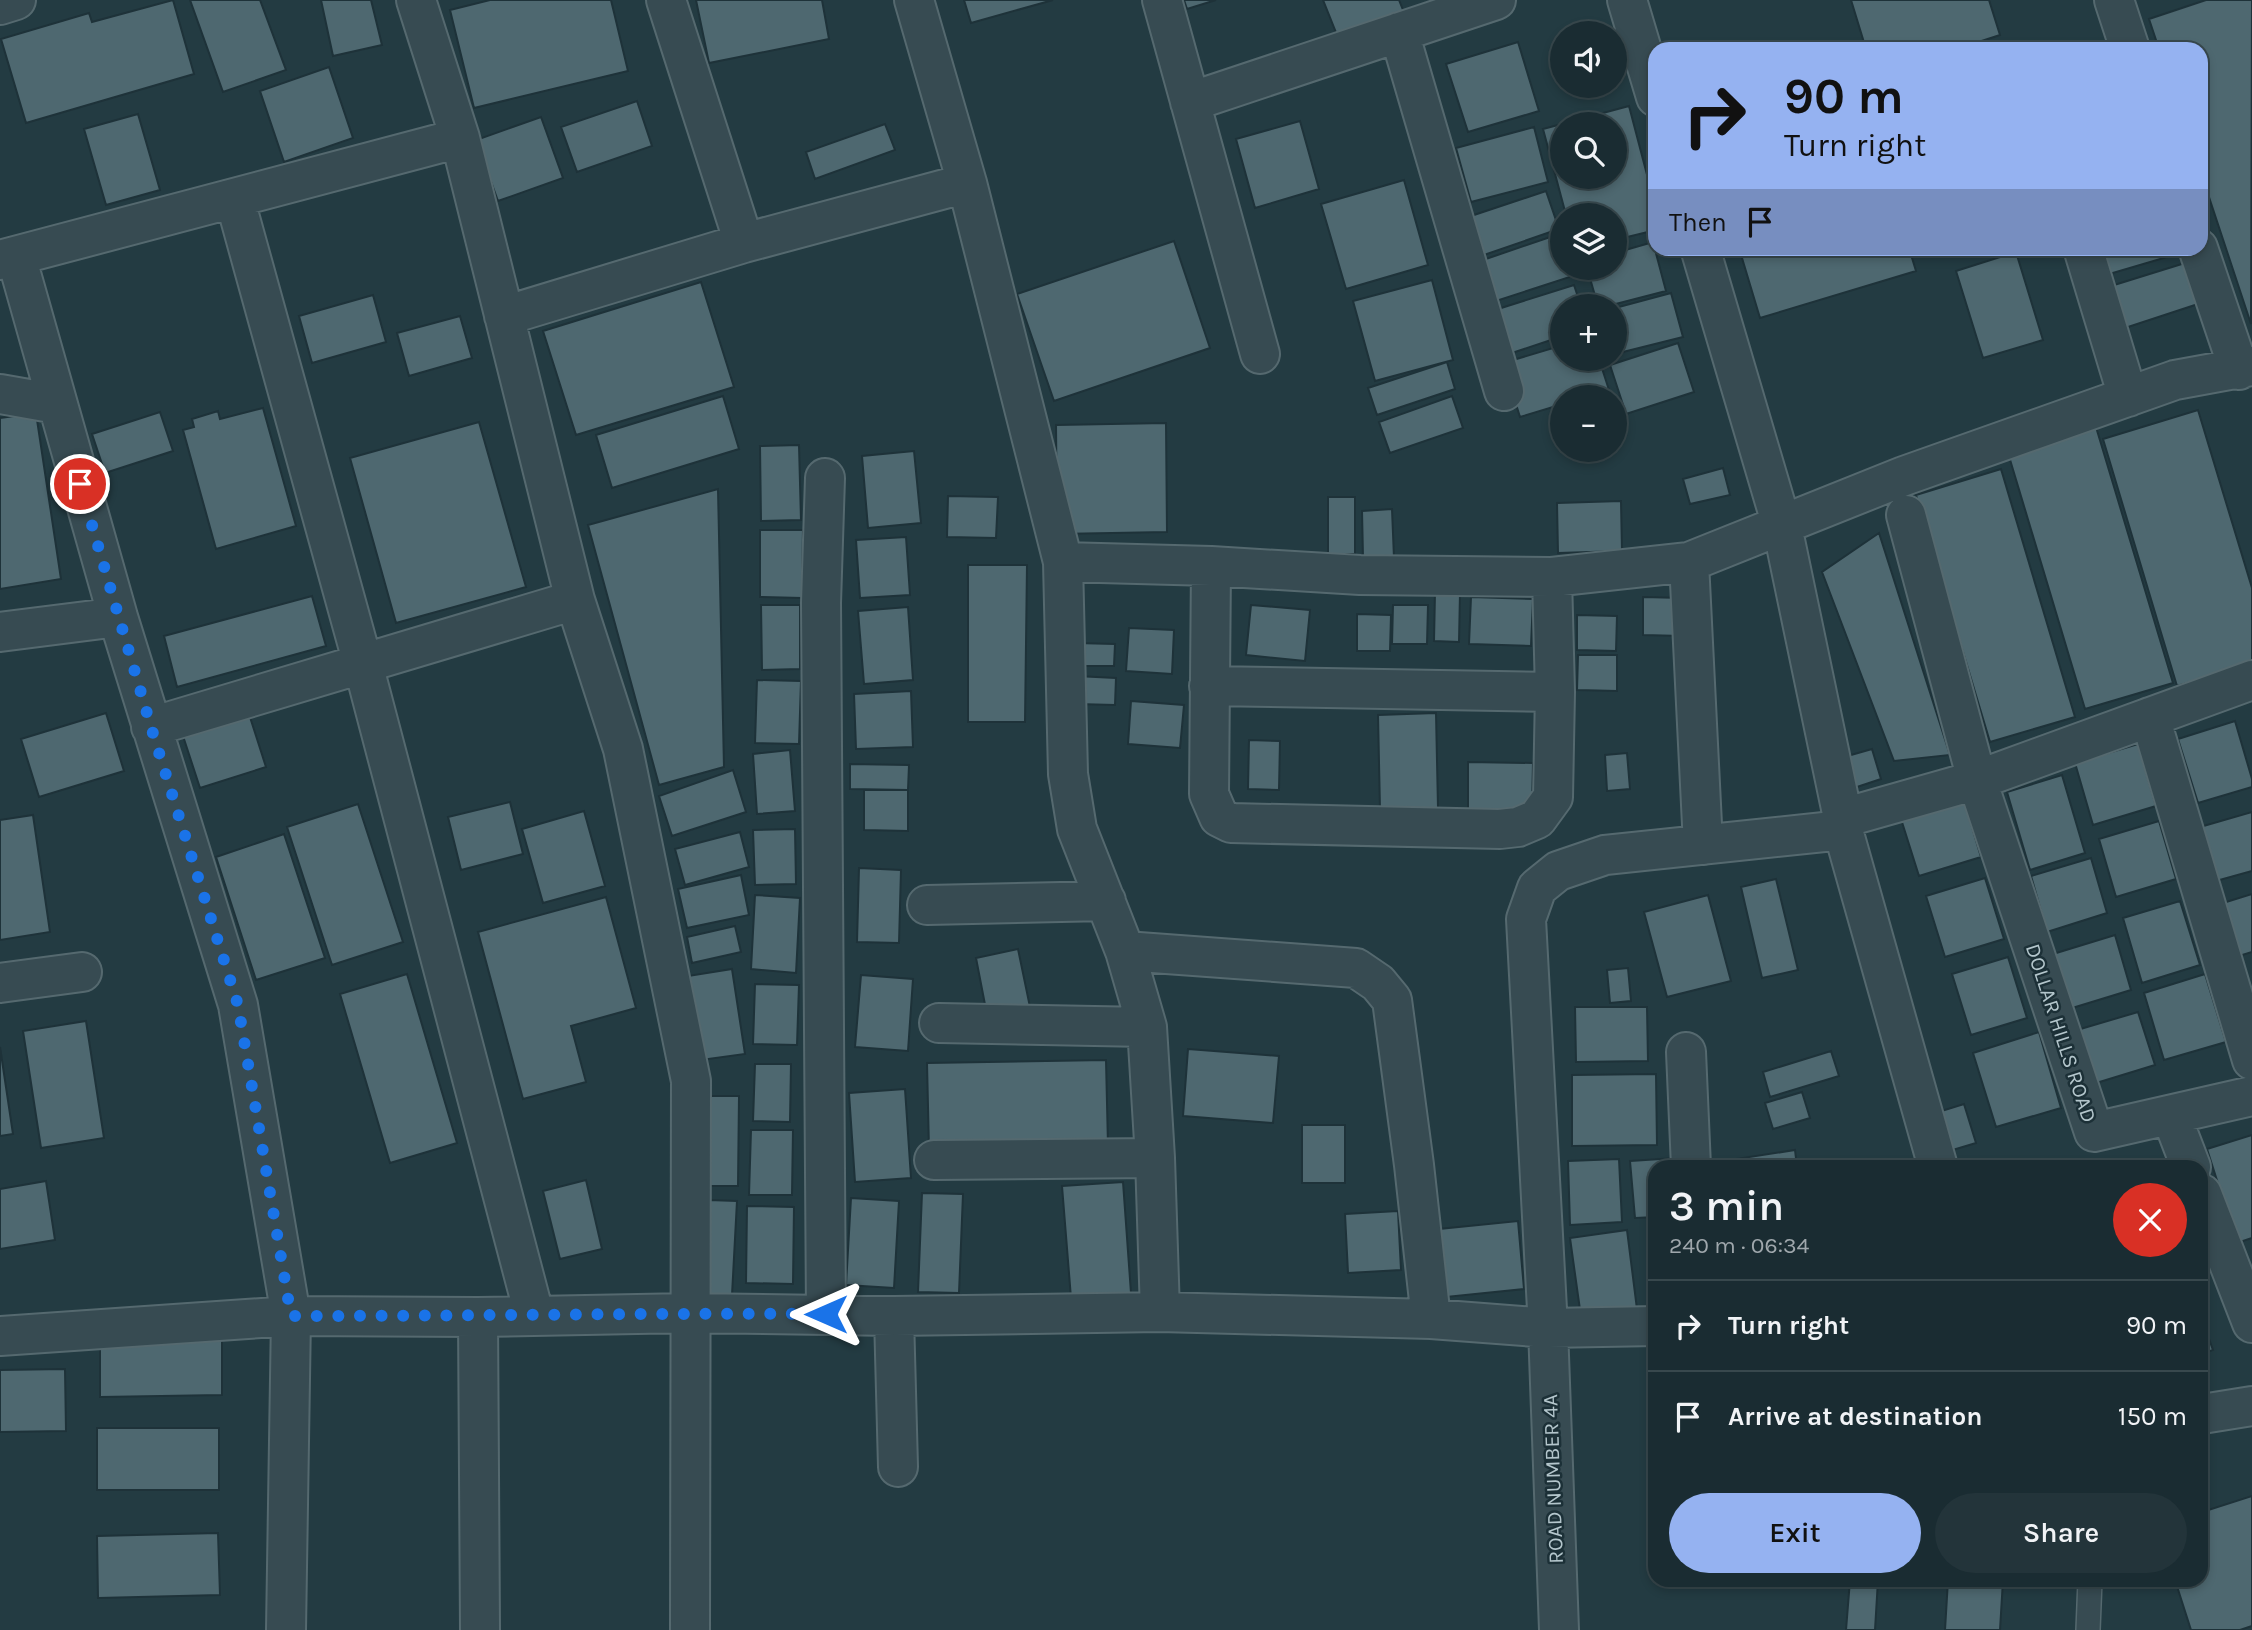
<!DOCTYPE html>
<html lang="en">
<head>
<meta charset="utf-8">
<style>
  :root { --surface:#1a2c32; --page:#23343a; --text:#f1f3f6; --muted:#9fa7ac; --line:#38484d; --accent:#95b2f1 }
  body { margin:0; font-family:Karla,sans-serif; background:var(--page); color:var(--text); height:100vh; display:flex; flex-direction:column; font-size:26px; white-space:nowrap }
  * { box-sizing:border-box; margin:0 }
  p { font-size:23px; color:var(--muted) }
  .icon { flex:none; width:38px; height:38px; fill:none; stroke:currentColor; stroke-width:2; stroke-linecap:round; stroke-linejoin:round }
  .map { position:relative; flex:1; overflow:hidden }
  .side { position:absolute; left:1648px; top:1160px; width:560px; height:427px; display:flex; flex-direction:column; background:var(--surface); border-radius:21px; box-shadow:0 4px 10px #0003,0 0 0 2px var(--line) }
  .side>* { flex:none }
  .guide { position:absolute; left:1648px; top:42px; width:560px; height:214px; border-radius:21px; box-shadow:0 4px 10px #0003,0 0 0 2px var(--line); background:#95b2f1; color:#111; overflow:hidden }
  .buttons { position:absolute; left:1550px; top:21px; display:grid; gap:14px }
  .buttons a { display:grid; place-items:center; width:77px; height:77px; border-radius:50%; background:var(--surface); box-shadow:0 4px 10px #0003,0 0 0 2px var(--line); font-size:35px }
  .pin { position:absolute; display:grid; place-items:center; width:60px; height:60px; color:#fff; margin:-30px; border:4px solid #fff; border-radius:50%; box-shadow:0 2px 7px #0007 }
  .me { position:absolute; width:77px; margin:-38px; rotate:270deg; stroke-linejoin:round; filter:drop-shadow(0 0 5px #0008) }
  .turn { display:flex; align-items:center; gap:24px; height:147px; padding:0 21px; font-size:32px }
  .turn .icon { width:91px; height:91px; stroke-width:2.5 }
  .turn b { display:block; font-size:49px; line-height:60px }
  .then { display:flex; align-items:center; height:66px; padding:0 21px; background:#0003; gap:14px; font-size:26px }
  .round { display:grid; place-items:center; flex:none; width:74px; height:74px; border-radius:37px; background:var(--page) }
  .head { display:flex; align-items:center; justify-content:space-between; height:119px; padding:0 21px }
  h1 { font-size:42px; font-weight:600; line-height:52px }
  .action { display:flex; gap:14px; margin-top:auto; padding:14px 21px }
  .action a { flex:1; height:80px; border-radius:42px; background:var(--accent); color:#111; font-size:28px; font-weight:600; line-height:80px; text-align:center }
  .action a+a { background:var(--page); color:var(--text) }
  ul { padding:0; list-style:none }
  li { display:flex; align-items:center; gap:21px; height:91px; padding:0 21px; border-top:2px solid var(--line) }
  li div { flex:1 }
  li b { display:block; font-size:26px }
  li em { font-style:normal }
  .map>svg:first-child { display:block }
</style>
</head>
<body>
<div class="map">
<svg width="2252" height="1630" viewBox="0 0 2252 1630">
  <rect width="100%" height="100%" fill="#233b42"/>
  <!-- building -->
  <path fill="#4e6870" stroke="#1e3239" stroke-width="2" fill-rule="evenodd" d="M173,0L194,74L26,123L1,39L89,13L92,22Z
    M190,0H260L286,70L223,92Z
    M321,0H371L382,45L333,56Z
    M490,0H611L628,71L474,108L450,10Z
    M696,0H822L829,39L709,63Z
    M964,0H1053L971,23Z
    M1184,0H1216L1187,9Z
    M1323,0H1399L1407,20L1341,45Z
    M1851,0H1989L2000,35L1957,49H1866Z
    M2206,0H2252L2251,324L2202,176V49H2159L2149,19Z
    M1518,42L1539,111L1468,132L1446,64Z
    M329,67L353,138L284,162L260,91Z
    M637,101L652,146L577,172L561,127Z
    M1629,106L1656,209V230L1615,240V215H1566L1543,129ZM1563,124H1615V177H1563Z
    M138,114L160,190L106,205L84,129Z
    M541,117L563,178L498,201L476,140Z
    M1300,121L1319,189L1255,208L1236,139Z
    M885,124L895,150L815,179L806,152Z
    M1534,127L1548,182L1471,202L1456,148Z
    M1404,180L1428,265L1346,289L1321,204Z
    M1546,191L1559,229L1484,255L1471,216Z
    M1562,233L1563,268H1573L1576,275L1493,302L1480,261Z
    M1174,241L1210,348L1054,401L1017,294Z
    M1653,242L1666,291L1608,306H1598L1587,268H1615V253Z
    M1739,248H1909L1916,271L1760,318Z
    M2098,248H2183L2184,252L2106,275Z
    M2016,252L2043,340L1983,358L1956,271Z
    M2185,263L2198,304L2125,328L2111,286Z
    M1432,280L1453,360L1375,381L1353,301Z
    M701,282L734,387L576,435L543,331Z
    M1574,285L1581,306H1563V336L1512,353L1498,309Z
    M1671,293L1683,337L1615,354V308Z
    M373,295L386,342L312,363L299,316Z
    M460,316L472,358L409,376L397,333Z
    M1678,343L1694,392L1626,414L1610,365Z
    M1563,345V359H1599L1609,390L1585,397H1563V404L1520,417L1503,363Z
    M1447,362L1455,389L1377,415L1368,388Z
    M723,396L739,449L612,488L596,435Z
    M1452,396L1463,428L1390,453L1379,422Z
    M263,408L296,526L216,549L183,430L194,427L192,419L218,411L220,419Z
    M2198,410L2252,588V664L2177,686L2103,439Z
    M160,412L173,451L105,473L92,434Z
    M36,413L61,579L0,589V418Z
    M479,422L526,587L396,623L350,458Z
    M1166,423L1167,532L1057,534L1056,425Z
    M2096,427L2173,683L2085,709L2008,453Z
    M799,445L801,520L761,521L760,446Z
    M914,451L921,523L868,528L862,456Z
    M1723,468L1730,495L1690,504L1683,479Z
    M2001,469L2075,717L1990,742L1916,495Z
    M718,489L724,767L659,785L588,525Z
    M948,496L998,497L996,538L947,537Z
    M1328,497H1355V554H1328Z
    M1621,501L1622,551L1558,553L1557,503Z
    M1392,509L1394,558H1363L1362,511Z
    M760,530H803L802,598L760,597Z
    M1879,533L1950,755L1894,761L1822,572Z
    M906,537L910,595L860,598L856,540Z
    M968,565H1027L1025,722H968Z
    M1435,592L1460,593L1459,642L1434,641Z
    M312,596L326,646L177,687L164,636Z
    M1471,597L1533,599L1531,646L1469,644Z
    M1643,597L1683,598L1682,636L1643,635Z
    M761,605H800V669L762,670Z
    M1251,605L1310,610L1305,661L1246,655Z
    M1393,605H1428L1427,644H1392Z
    M908,607L913,680L864,684L858,611Z
    M1357,614L1391,615L1390,651H1357Z
    M1577,615L1617,616L1616,651L1577,650Z
    M1129,628L1174,630L1172,674L1126,671Z
    M1076,643L1115,644L1114,666H1076Z
    M1578,655H1617V691L1577,690Z
    M1076,676L1116,678L1115,705L1076,704Z
    M757,680L801,681L799,744L755,743Z
    M911,691L913,747L856,749L854,694Z
    M1131,701L1184,705L1180,748L1128,744Z
    M106,713L124,771L39,797L21,739Z
    M1436,713L1438,808L1380,810L1378,715Z
    M249,714L266,767L200,788L183,736Z
    M2235,721L2252,779V787L2198,803L2178,739Z
    M1249,740L1280,741L1279,790L1248,789Z
    M2138,744L2156,806L2093,825L2075,763Z
    M1872,749L1881,779L1854,788L1844,757Z
    M790,750L795,811L757,814L753,754Z
    M1627,753L1630,789L1607,791L1605,755Z
    M1468,762L1533,763L1532,810L1468,809Z
    M850,764L909,765L908,790L850,789Z
    M733,770L746,812L672,836L659,796Z
    M2062,775L2085,853L2030,870L2007,792Z
    M864,790H908V831L864,830Z
    M1964,800L1981,857L1919,876L1901,819Z
    M510,802L523,854L461,870L448,817Z
    M358,804L403,942L332,965L287,827Z
    M584,811L605,886L543,903L522,829Z
    M2252,812V871L2216,881L2200,827Z
    M33,815L50,932L0,940V820Z
    M2159,821L2176,879L2116,897L2099,839Z
    M795,829L796,884L755,885L753,830Z
    M740,832L749,867L685,885L675,849Z
    M284,834L325,958L256,980L216,857Z
    M2091,858L2107,913L2047,932L2031,876Z
    M859,868L901,870L899,943L857,942Z
    M741,875L749,915L687,928L678,889Z
    M1985,878L2004,939L1945,957L1926,896Z
    M1776,879L1798,970L1762,978L1741,887Z
    M2252,894V952L2239,956L2223,903Z
    M755,895L800,898L796,973L751,969Z
    M1708,895L1731,981L1667,997L1644,912Z
    M606,897L636,1008L571,1026L586,1082L523,1099L478,932Z
    M2180,901L2200,965L2142,983L2123,918Z
    M735,926L741,952L692,963L687,937Z
    M2115,935L2131,990L2069,1009L2053,954Z
    M1018,949L1030,1007L987,1015L976,958Z
    M2008,957L2027,1018L1971,1035L1952,974Z
    M1628,968L1631,1001L1610,1003L1607,970Z
    M732,969L745,1054L701,1060L688,976Z
    M407,974L457,1143L390,1163L340,994Z
    M2205,974L2226,1042L2164,1060L2144,993Z
    M861,975L913,979L908,1051L855,1047Z
    M755,984L799,985L797,1045L753,1044Z
    M1575,1007H1647L1648,1061L1576,1062Z
    M2138,1012L2155,1065L2093,1084L2077,1030Z
    M86,1021L104,1138L41,1148L23,1031Z
    M2039,1032L2061,1108L1996,1127L1973,1053Z
    M0,1047L13,1134L0,1136Z
    M1188,1049L1279,1056L1273,1123L1183,1116Z
    M1831,1051L1839,1076L1770,1097L1763,1072Z
    M1106,1060L1108,1146L929,1150L927,1063Z
    M755,1064H791L790,1122L753,1121Z
    M1656,1074L1657,1145L1572,1146V1075Z
    M905,1089L911,1178L855,1182L849,1093Z
    M1802,1092L1810,1118L1773,1129L1765,1103Z
    M710,1096H739L738,1186H709Z
    M1964,1104L1976,1143L1946,1152L1935,1113Z
    M1302,1125H1345V1183H1302Z
    M751,1130H793L792,1195H749Z
    M2252,1135V1238L2237,1243L2207,1149Z
    M1795,1150L1797,1167H1704V1164Z
    M1676,1158L1677,1167H1656V1217L1635,1218L1630,1161Z
    M1619,1159L1622,1222L1570,1225L1568,1161Z
    M586,1180L602,1249L560,1259L543,1191Z
    M46,1181L55,1240L0,1249V1189Z
    M1123,1182L1131,1293L1071,1298L1062,1186Z
    M922,1193L963,1194L959,1293L918,1292Z
    M851,1198L899,1201L894,1288L846,1285Z
    M709,1200L737,1201L732,1295L704,1294Z
    M747,1206L794,1207L793,1284L746,1283Z
    M1398,1211L1401,1270L1348,1273L1345,1214Z
    M1518,1221L1524,1289L1446,1297L1439,1229Z
    M1627,1230L1637,1309L1581,1317L1570,1238Z
    M2202,1320L2213,1350L2202,1354Z
    M222,1333V1395L100,1397V1334Z
    M65,1369L66,1431L0,1432V1370Z
    M97,1428H219V1490H97Z
    M2252,1496V1626L2240,1630H2191L2175,1580H2202V1512Z
    M218,1533L220,1595L98,1598L97,1536Z
    M1850,1580H1878L1875,1630H1846Z
    M1948,1580H2003L2000,1630H1945Z"/>
  <g fill="none" stroke-linecap="round" stroke-linejoin="round">
    <defs>
      <path id="lane" d="M2088,1630L2090,1580"/>
      <path id="street" d="M416,0L460,138L575,600L623,749L691,1081L690,1630
        M666,0L744,243
        M914,0L967,183L1063,562L1068,774L1077,829L1125,951L1147,1027L1155,1158L1160,1312
        M1162,0L1260,354
        M1627,0L1656,97
        M2114,0L2130,49
        M0,5L16,0
        M1399,32L1504,391
        M1190,102L1496,0
        M235,200L363,664L534,1314
        M1700,248L1782,526L1843,818V830L1938,1167
        M2083,248L2128,397
        M2198,248L2239,370
        M16,256L118,617L238,1005L291,1316L286,1630
        M0,260L460,138
        M504,316L744,243L967,183
        M0,394L57,404
        M825,478L821,603L826,1314
        M1906,515L1977,780L2094,1132L2252,1096
        M1063,562L1211,566L1360,575L1552,577L1689,562L1904,476L2175,380L2252,366
        M1689,562L1703,845
        M1211,566L1209,794L1219,817L1231,823L1500,829L1518,827L1537,819L1553,797L1555,692L1552,577
        M0,632L118,617
        M1209,686L1555,692
        M2150,717L2252,1060
        M151,727L575,600
        M1843,818L1977,780L2252,680
        M927,905L1106,901
        M1125,951L1356,968L1378,983L1392,1000L1414,1165L1431,1319
        M0,983L82,972
        M939,1023L1147,1027
        M1686,1052L1691,1167
        M2171,1115L2191,1167
        M934,1160L1155,1158
        M2202,1194L2252,1323
        M894,1316L898,1467
        M478,1317L480,1630
        M0,1336L291,1316L478,1317L689,1313L894,1316L1160,1312L1431,1319L1548,1328L1656,1326
        M2202,1414L2252,1406
        M1559,1630L1548,1328L1526,919L1537,888L1558,871L1605,855L1843,830"/>
    </defs>
    <!-- lane casing -->
    <use href="#lane" stroke="#55696f" stroke-width="26"/>
    <!-- street casing -->
    <use href="#street" stroke="#55696f" stroke-width="42"/>
    <!-- lane -->
    <use href="#lane" stroke="#374b52" stroke-width="23"/>
    <!-- street -->
    <use href="#street" stroke="#374b52" stroke-width="38"/>
  </g>
  <g fill="none" stroke-linecap="round" stroke-linejoin="round">
    <!-- route -->
    <path stroke="#1a73e8" stroke-width="12" stroke-dasharray="0 21.6" d="M80,484L151,727L238,1005L291,1316C470,1316 648,1313 826,1314"/>
  </g>
  <g text-anchor="middle" dominant-baseline="central" stroke-width="5" stroke-linejoin="round" paint-order="stroke">
    <!-- street labels -->
    <g font-size="21" fill="#b4c6cc" stroke="#1c3037">
      <text transform="translate(2061 1033) rotate(72)">DOLLAR HILLS ROAD</text>
      <text transform="translate(1553 1479) rotate(-92)">ROAD NUMBER 4A</text>
    </g>
  </g>
</svg>
<div class="buttons">
<a><svg class="icon" aria-label="sound" viewBox="0 0 24 24"><path d="M4 9h4l5-4v14l-5-4H4zM17 9q2 3 0 6"/></svg></a>
<a><svg class="icon" aria-label="search" viewBox="0 0 24 24"><circle cx="10" cy="10" r="6"/><path d="M15 15l6 6"/></svg></a>
<a><svg class="icon" aria-label="layers" viewBox="0 0 24 24"><path d="M12 4l9 5-9 5-9-5zM3 14l9 5 9-5"/></svg></a>
<a>+</a>
<a>−</a>
</div>
<div class="pin" style="left:80px;top:484px;background:#d93025"><svg class="icon" aria-label="arrive" viewBox="0 0 24 24"><path d="M6 21V4h12l-3 4 3 4H6"/></svg></div>
<svg class="me" style="left:826px;top:1314px" viewBox="-20 -20 40 40"><path d="M0-17L14 15 0 8-14 15z" fill="#1a73e8" stroke="#fff" stroke-width="4"/></svg>
<div class="guide">
<div class="turn"><svg class="icon" aria-label="right" viewBox="0 0 24 24"><path d="M7 20v-9h11M14 6l5 5-5 5"/></svg><div><b>90 m</b>Turn right</div></div>
<div class="then">Then<svg class="icon" aria-label="arrive" viewBox="0 0 24 24"><path d="M6 21V4h12l-3 4 3 4H6"/></svg></div>
</div>
<section class="side">
<div class="head"><div><h1>3 min</h1><p>240 m · 06:34</p></div><a class="round" style="background:#d93025;color:#fff"><svg class="icon" aria-label="close" viewBox="0 0 24 24"><path d="M6 6l12 12M18 6L6 18"/></svg></a></div>
<ul>
<li><svg class="icon" aria-label="right" viewBox="0 0 24 24"><path d="M7 20v-9h11M14 6l5 5-5 5"/></svg><div><b>Turn right</b></div><em>90 m</em></li>
<li><svg class="icon" aria-label="arrive" viewBox="0 0 24 24"><path d="M6 21V4h12l-3 4 3 4H6"/></svg><div><b>Arrive at destination</b></div><em>150 m</em></li>
</ul>
<div class="action"><a>Exit</a><a>Share</a></div>
</section>
</div>
</body>
</html>
